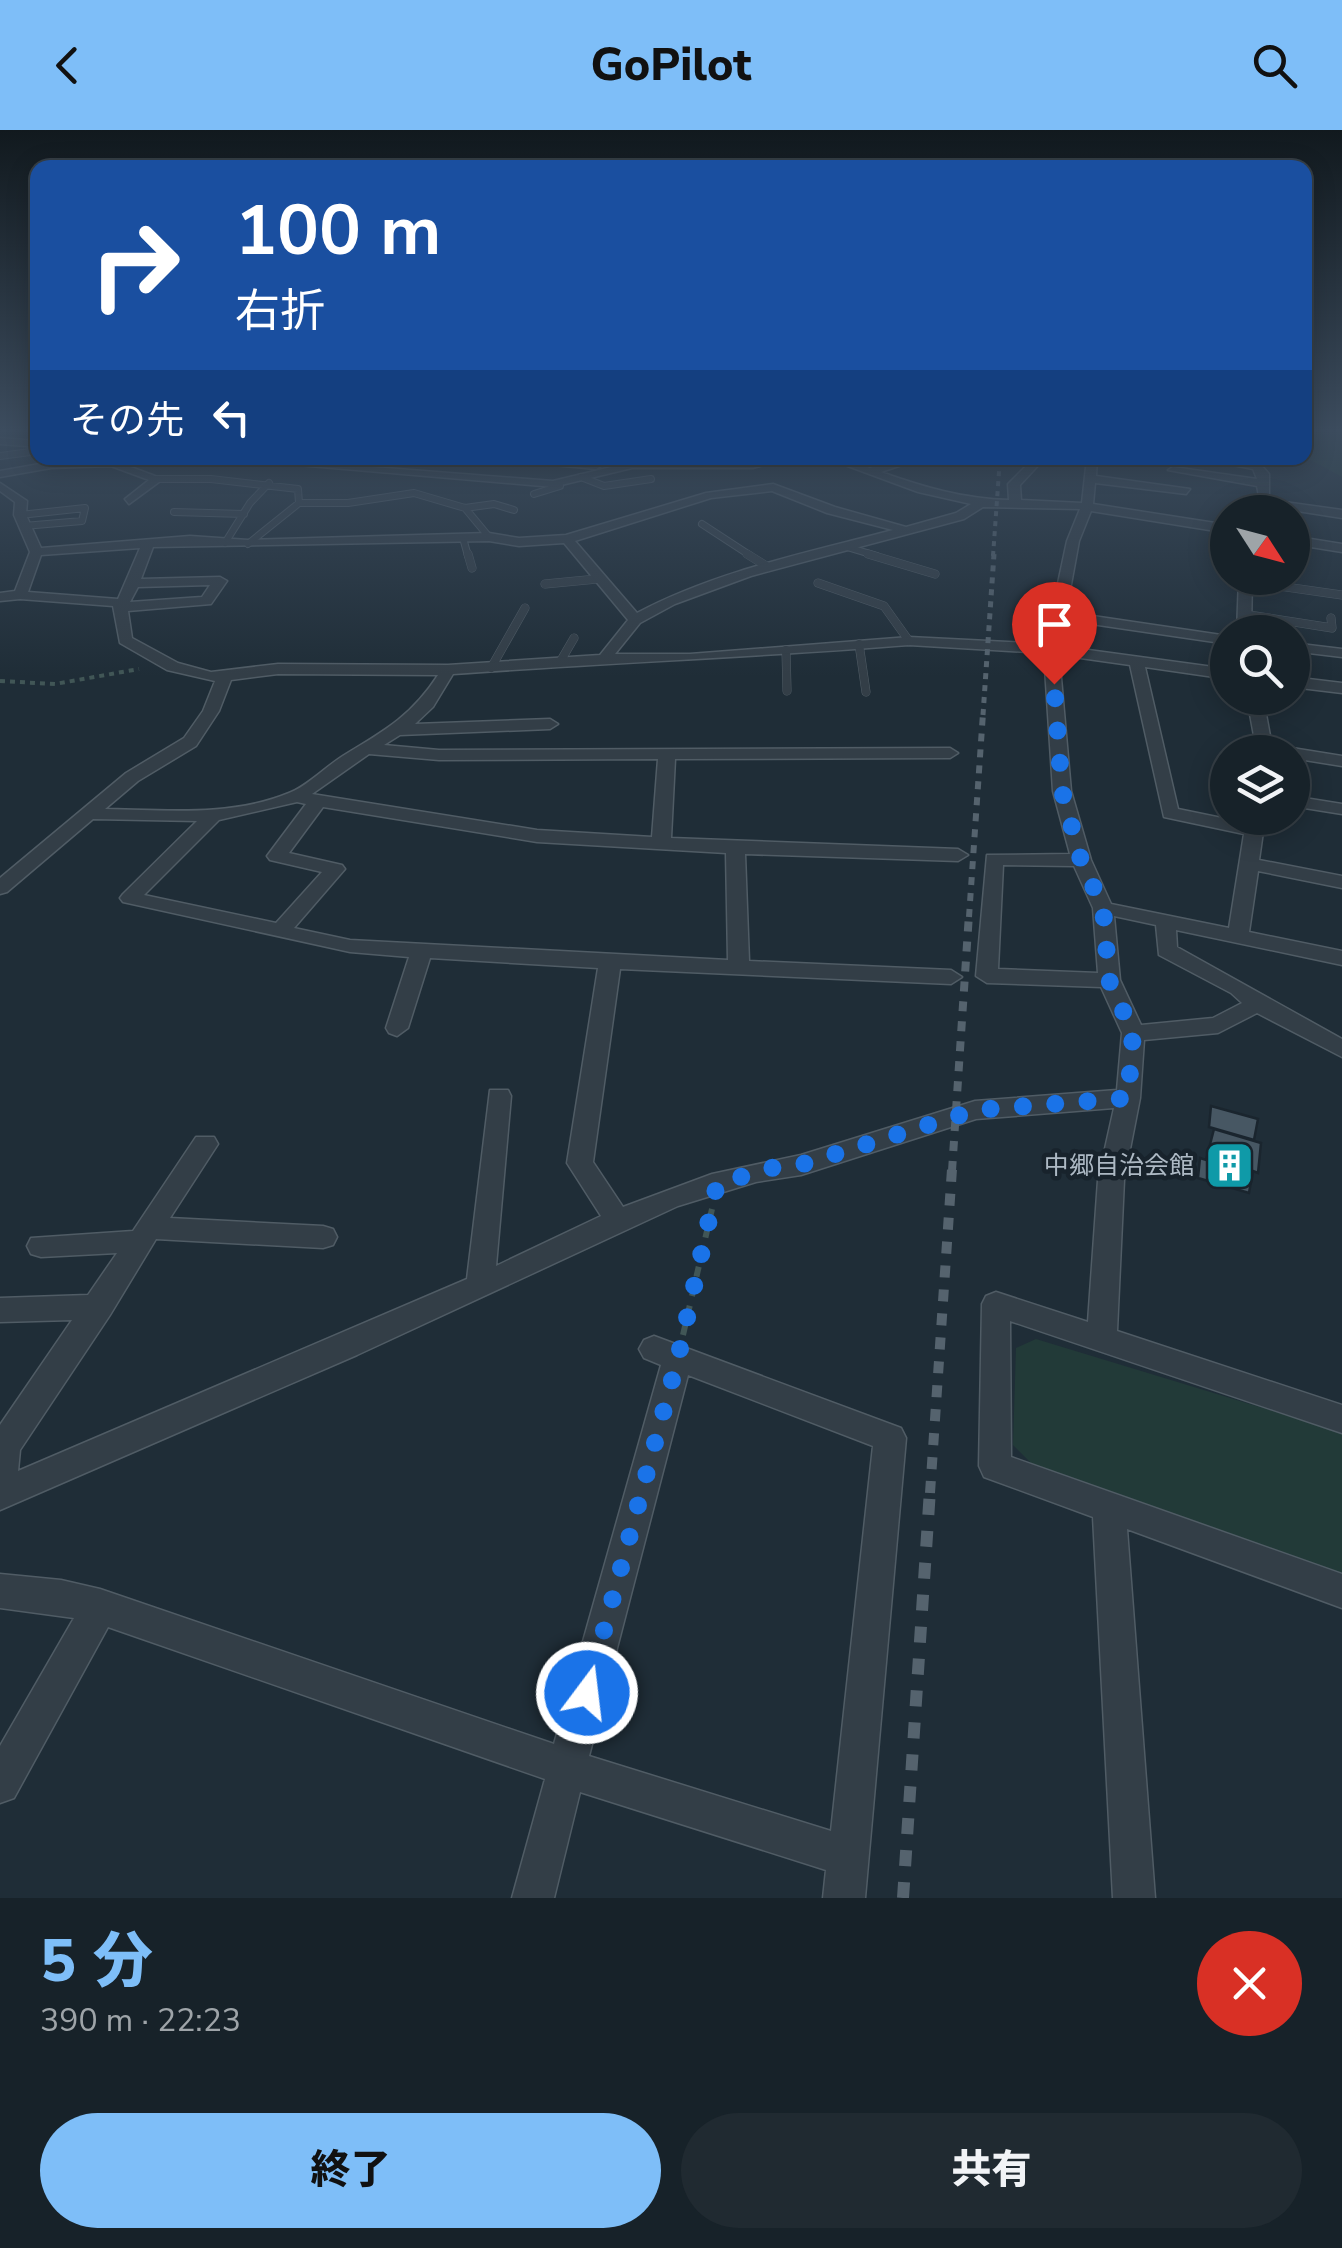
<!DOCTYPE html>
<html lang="ja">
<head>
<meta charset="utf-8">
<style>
  :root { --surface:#172229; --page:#202a31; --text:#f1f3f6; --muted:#9ea4a8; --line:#363f46; --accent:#7ebef8 }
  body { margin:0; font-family:"Nunito Sans","Noto Sans JP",sans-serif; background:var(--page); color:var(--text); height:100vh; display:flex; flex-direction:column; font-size:38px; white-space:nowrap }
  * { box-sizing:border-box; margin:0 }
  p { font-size:32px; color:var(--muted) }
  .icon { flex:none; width:55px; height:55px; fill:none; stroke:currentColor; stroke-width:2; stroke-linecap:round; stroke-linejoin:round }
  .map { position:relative; height:1768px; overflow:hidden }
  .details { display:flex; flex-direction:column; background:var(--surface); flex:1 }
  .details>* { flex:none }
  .top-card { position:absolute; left:30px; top:30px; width:1282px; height:305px; border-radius:20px; box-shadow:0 5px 25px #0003,0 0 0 2px var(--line); background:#1a4fa0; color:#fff; overflow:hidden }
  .needle { width:65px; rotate:126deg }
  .buttons { position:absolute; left:1210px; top:365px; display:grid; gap:20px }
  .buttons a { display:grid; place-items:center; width:100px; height:100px; border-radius:50%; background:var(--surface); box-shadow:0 5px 25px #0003,0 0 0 2px var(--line); font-size:50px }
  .pin { position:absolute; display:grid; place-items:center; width:85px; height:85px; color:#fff; margin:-102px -42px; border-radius:50% 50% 50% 0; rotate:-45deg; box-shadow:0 0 10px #0007 }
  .pin .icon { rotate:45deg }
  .me { position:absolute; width:110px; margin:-55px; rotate:15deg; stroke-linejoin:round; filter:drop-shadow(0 0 8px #0008) }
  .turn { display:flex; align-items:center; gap:35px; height:210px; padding:0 40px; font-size:45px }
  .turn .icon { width:130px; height:130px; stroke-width:2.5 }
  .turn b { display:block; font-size:70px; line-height:85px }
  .then { display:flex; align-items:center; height:95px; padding:0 40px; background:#0003; gap:20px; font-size:38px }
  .round { display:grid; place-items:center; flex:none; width:105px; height:105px; border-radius:52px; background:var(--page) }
  .overview { display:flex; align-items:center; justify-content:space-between; height:170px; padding:0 40px }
  h1 { font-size:60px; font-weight:800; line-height:75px; color:var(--accent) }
  .primary-button { display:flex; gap:20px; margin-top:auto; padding:20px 40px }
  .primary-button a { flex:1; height:115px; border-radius:60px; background:var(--accent); color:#111; font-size:40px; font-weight:800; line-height:115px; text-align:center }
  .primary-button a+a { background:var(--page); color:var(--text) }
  header { display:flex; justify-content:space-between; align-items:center; height:130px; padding:0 40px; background:var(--accent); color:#111; font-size:45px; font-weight:800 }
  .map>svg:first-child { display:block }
</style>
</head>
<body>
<header><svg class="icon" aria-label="back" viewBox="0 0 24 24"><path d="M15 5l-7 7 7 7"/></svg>GoPilot<svg class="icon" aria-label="search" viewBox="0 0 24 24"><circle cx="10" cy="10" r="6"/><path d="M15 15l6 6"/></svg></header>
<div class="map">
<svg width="1342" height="1768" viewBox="0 0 1342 1768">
  <rect width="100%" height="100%" fill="#1f2d37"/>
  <!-- green -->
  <path fill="#223a38" d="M1305,299H1342V347L1307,328Z
    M1036,1209L1342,1302V1446L1036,1338L1013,1315L1016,1218Z"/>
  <!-- building -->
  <path fill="#475763" stroke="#1a252e" stroke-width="2.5" d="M1211,976L1258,989L1254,1010L1209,997Z
    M1214,999L1261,1013L1258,1043L1253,1041L1249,1063L1198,1048L1200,1028L1206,1030Z"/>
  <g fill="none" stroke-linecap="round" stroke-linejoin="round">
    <defs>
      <path id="service-far1" d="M0,326L38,321
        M581,347L604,356L651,349
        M157,349H211L298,359L299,373
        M534,364L560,356L553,354
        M465,378L489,407
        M174,382L244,384
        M20,385L85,378L82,391L24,396
        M702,394L751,426
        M463,408L468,426
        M225,413L250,373L269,353
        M248,414L299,373H348L414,363L465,378L494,374L514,380
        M847,417L877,426"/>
      <path id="service" d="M468,424L472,438
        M747,424L768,437
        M868,424L935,444
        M1244,451L1342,465
        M818,453L884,476L909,511
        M545,454L597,449
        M1243,484L1332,498L1331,488
        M859,514L866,562
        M786,520L787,561
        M560,532L574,508
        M491,538L525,478"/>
      <path id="minor" d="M0,308L38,311V317L0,314Z
        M217,328H257L553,351L628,333L631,328H641L639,332H753L789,328L753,338H632L553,357Z
        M479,328H522L601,336L596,339Z
        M826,328H840L870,338L898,328H909L902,335L881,342C923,357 964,369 1009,370L1008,354L1034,328H1045L1020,355L1021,370L1082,373L1087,328H1097L1096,346L1190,359L1186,364L1095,353L1093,374L1228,395V403L1091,381L1079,411L1066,482L1228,506V514L1064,490L1059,516L1228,539V549L1145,537L1178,679L1246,693L1247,688H1265L1259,730L1342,746V758L1258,741L1249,802L1342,821V835L1176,800L1177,817L1342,909V927L1257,883L1218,903L1144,910L1140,968L1124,1050L1117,1201L1342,1275V1303L1010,1191L1011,1327L1342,1444V1478L1127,1399L1155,1768H1113L1093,1387L984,1347L979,1336L982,1174L986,1166L996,1162L1088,1192L1098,1050L1114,978L976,989L801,1045L756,1052L678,1076L357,1225L0,1380V1295L72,1190L0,1192V1168L88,1165L117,1123L41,1127L31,1124L27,1116L31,1108L133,1101L196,1007H214L218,1014L170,1088L323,1096L333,1099L337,1107L333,1115L323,1118L156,1109L110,1185L20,1320L18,1341L467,1149L490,960H508L511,966L496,1136L601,1086L567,1033L598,838L430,828L408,898L397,906L389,903L386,898L409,827L350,822L123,772L120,768L123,764L197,691L93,689L7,762L0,764V748L126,643L184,608L203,581L215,551L167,540L120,513L113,476L20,469L0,471V463L15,461L30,422L14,385L15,372L0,361V353L27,371L26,385L41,418L190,406L248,410L489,403L519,408L566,405L706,363L773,354L835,377L906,397L956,383L971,374L918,362ZM772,361L827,383L893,400C806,423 716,441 637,483L575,411L711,368ZM983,377L1080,379L1067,411L1045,514L909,507L690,524H615L640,493L675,474L751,446L964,389ZM489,411L519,416L564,413L628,490L600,525L448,535L278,534L211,542L178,533L132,508L128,481L211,474L227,451L220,447L141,449L153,417ZM140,418L118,469L28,462L41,425ZM210,455L202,467L130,472L138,457ZM909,515L1044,523L1053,661L1070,724L987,725L976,846L987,853L1101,857L1122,903L1117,960L975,971L801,1025L712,1044L623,1077L593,1032L620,839L951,854L962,847L951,840L749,831L745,724L958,731L968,725L958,719L671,708L675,629L950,628L958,623L950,618L439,620L384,615L400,605L550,599L558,594L550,589L415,594L433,577L453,544C605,533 757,527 909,515ZM1059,525L1130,535L1164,687L1244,704L1229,798L1111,774L1091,730L1071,661ZM278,544L438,545C412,585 386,600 346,624C327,635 308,656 289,663C231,687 166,680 105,679L138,651L196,616L219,581L231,550ZM369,624L439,630L658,629L652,707L537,700L312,664ZM297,672L306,674L267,726L270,730L322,742L276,793L144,765L219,690ZM323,677L537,712L726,723L728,830L350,810L294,798L345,739L342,735L289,723ZM1003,735L1074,736L1093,778L1098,843L998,839ZM1114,786L1156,795L1159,825L1231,863L1242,873L1213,888L1141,895L1120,850Z
        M1197,328L1247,331L1245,328H1255L1269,344V364L1259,366L1257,356L1168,340L1173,337L1257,349L1253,339Z
        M112,330L163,349L129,374L125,369L149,350L111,336L51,338L0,347V341L51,332Z
        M1263,369L1342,380V388L1259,375V371Z
        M1292,406L1342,414V422L1292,414Z
        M1239,448H1252L1251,502H1237Z
        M1292,513L1342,519V527L1292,521Z
        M1292,547L1342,553V563L1292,557Z
        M1247,568H1263L1273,622H1257Z
        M1292,618L1342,626V636L1292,628V622H1284Z
        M1292,666L1342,674V684L1292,676Z
        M654,1206L901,1298L906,1308L865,1768H823L826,1740L580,1662L554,1768H512L545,1649L108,1497L14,1668L0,1673V1616L74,1488L0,1478V1444L61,1450L100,1459L554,1614L661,1235L644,1228L639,1219L644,1210ZM688,1245L873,1316L831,1701L589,1626Z"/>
    </defs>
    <!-- service-far1 casing -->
    <use href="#service-far1" stroke="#505c65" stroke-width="8"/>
    <!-- service casing -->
    <use href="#service" stroke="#505c65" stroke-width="9"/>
    <!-- minor casing -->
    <use href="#minor" stroke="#505c65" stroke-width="3"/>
    <!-- path-far1 -->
    <path stroke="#415656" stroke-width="4" stroke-dasharray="5 5" stroke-linecap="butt" d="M0,551L55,554L139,539"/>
    <!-- path -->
    <path stroke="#415656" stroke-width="6" stroke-dasharray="10 10" stroke-linecap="butt" d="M683,1205L712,1079"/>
    <!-- service-far1 -->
    <use href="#service-far1" stroke="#333e47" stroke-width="6"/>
    <!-- service -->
    <use href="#service" stroke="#333e47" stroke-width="8"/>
    <!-- minor -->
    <use href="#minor" fill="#333e47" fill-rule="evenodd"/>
    <!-- rail-far5 -->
    <path stroke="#55636e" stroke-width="4" stroke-dasharray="5 5" stroke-linecap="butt" d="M993,426L1000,328"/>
    <!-- rail-far4 -->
    <path stroke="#55636e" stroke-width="5" stroke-dasharray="6 6" stroke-linecap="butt" d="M983,585L994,424"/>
    <!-- rail-far3 -->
    <path stroke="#55636e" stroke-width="6" stroke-dasharray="8 8" stroke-linecap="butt" d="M969,787L983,583"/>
    <!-- rail-far2 -->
    <path stroke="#55636e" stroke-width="8" stroke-dasharray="10 10" stroke-linecap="butt" d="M952,1041L969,784"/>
    <!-- rail-far1 -->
    <path stroke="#55636e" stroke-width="10" stroke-dasharray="12 12" stroke-linecap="butt" d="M930,1363L952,1039"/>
    <!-- rail -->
    <path stroke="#55636e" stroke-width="12" stroke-dasharray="16 16" stroke-linecap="butt" d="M903,1768L930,1360"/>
  </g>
  <!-- sky -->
  <linearGradient id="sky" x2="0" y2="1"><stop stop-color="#11191e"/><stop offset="0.55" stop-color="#3c4c5e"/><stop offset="1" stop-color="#3c4c5e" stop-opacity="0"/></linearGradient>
  <rect width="1342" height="546" fill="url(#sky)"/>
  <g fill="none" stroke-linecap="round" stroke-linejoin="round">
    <!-- route -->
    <path stroke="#1a73e8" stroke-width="18" stroke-dasharray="0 32.4" d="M587,1563L678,1228L717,1054L771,1038L800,1035L976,980L1128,968L1133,903L1109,850L1103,778L1081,730L1062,661L1054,554"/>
  </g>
  <!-- icons -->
  <defs>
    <symbol id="building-square" viewBox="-11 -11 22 22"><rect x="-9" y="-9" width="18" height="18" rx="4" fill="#0f9aa8" stroke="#18232c"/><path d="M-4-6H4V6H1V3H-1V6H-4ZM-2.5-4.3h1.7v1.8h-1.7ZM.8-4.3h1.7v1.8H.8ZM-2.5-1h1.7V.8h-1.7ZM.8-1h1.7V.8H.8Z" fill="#fff"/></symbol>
  </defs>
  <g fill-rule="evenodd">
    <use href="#building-square" x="1202" y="1008" width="55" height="55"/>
  </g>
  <g text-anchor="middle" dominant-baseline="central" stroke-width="9" stroke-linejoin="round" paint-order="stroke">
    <!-- poi labels -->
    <g font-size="25" fill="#adb9c4" stroke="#18232c" text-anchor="end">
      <text x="1194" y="1036">中郷自治会館</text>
    </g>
  </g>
</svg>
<div class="buttons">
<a><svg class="needle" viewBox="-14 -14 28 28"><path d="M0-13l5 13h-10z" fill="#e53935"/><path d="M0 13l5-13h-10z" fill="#9ea4a8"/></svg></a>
<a><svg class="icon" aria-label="search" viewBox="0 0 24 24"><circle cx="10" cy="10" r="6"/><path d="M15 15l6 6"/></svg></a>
<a><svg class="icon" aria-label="layers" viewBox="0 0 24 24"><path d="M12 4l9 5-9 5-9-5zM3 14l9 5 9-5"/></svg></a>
</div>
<div class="pin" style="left:1054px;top:554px;background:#d93025"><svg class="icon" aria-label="arrive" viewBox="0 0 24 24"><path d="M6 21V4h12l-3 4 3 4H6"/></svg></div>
<svg class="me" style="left:587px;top:1563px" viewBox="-20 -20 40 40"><circle r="17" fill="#1a73e8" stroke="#fff" stroke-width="3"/><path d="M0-11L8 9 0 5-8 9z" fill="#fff"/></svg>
<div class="top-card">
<div class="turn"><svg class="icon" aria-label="right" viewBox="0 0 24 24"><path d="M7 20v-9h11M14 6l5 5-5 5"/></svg><div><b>100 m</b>右折</div></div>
<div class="then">その先<svg class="icon" aria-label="left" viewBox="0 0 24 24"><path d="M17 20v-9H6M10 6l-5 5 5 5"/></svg></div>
</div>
</div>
<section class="details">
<div class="overview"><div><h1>5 分</h1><p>390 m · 22:23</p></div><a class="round" style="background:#d93025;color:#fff"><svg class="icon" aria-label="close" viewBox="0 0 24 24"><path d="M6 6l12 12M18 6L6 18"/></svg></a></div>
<div class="primary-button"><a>終了</a><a>共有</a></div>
</section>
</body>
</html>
